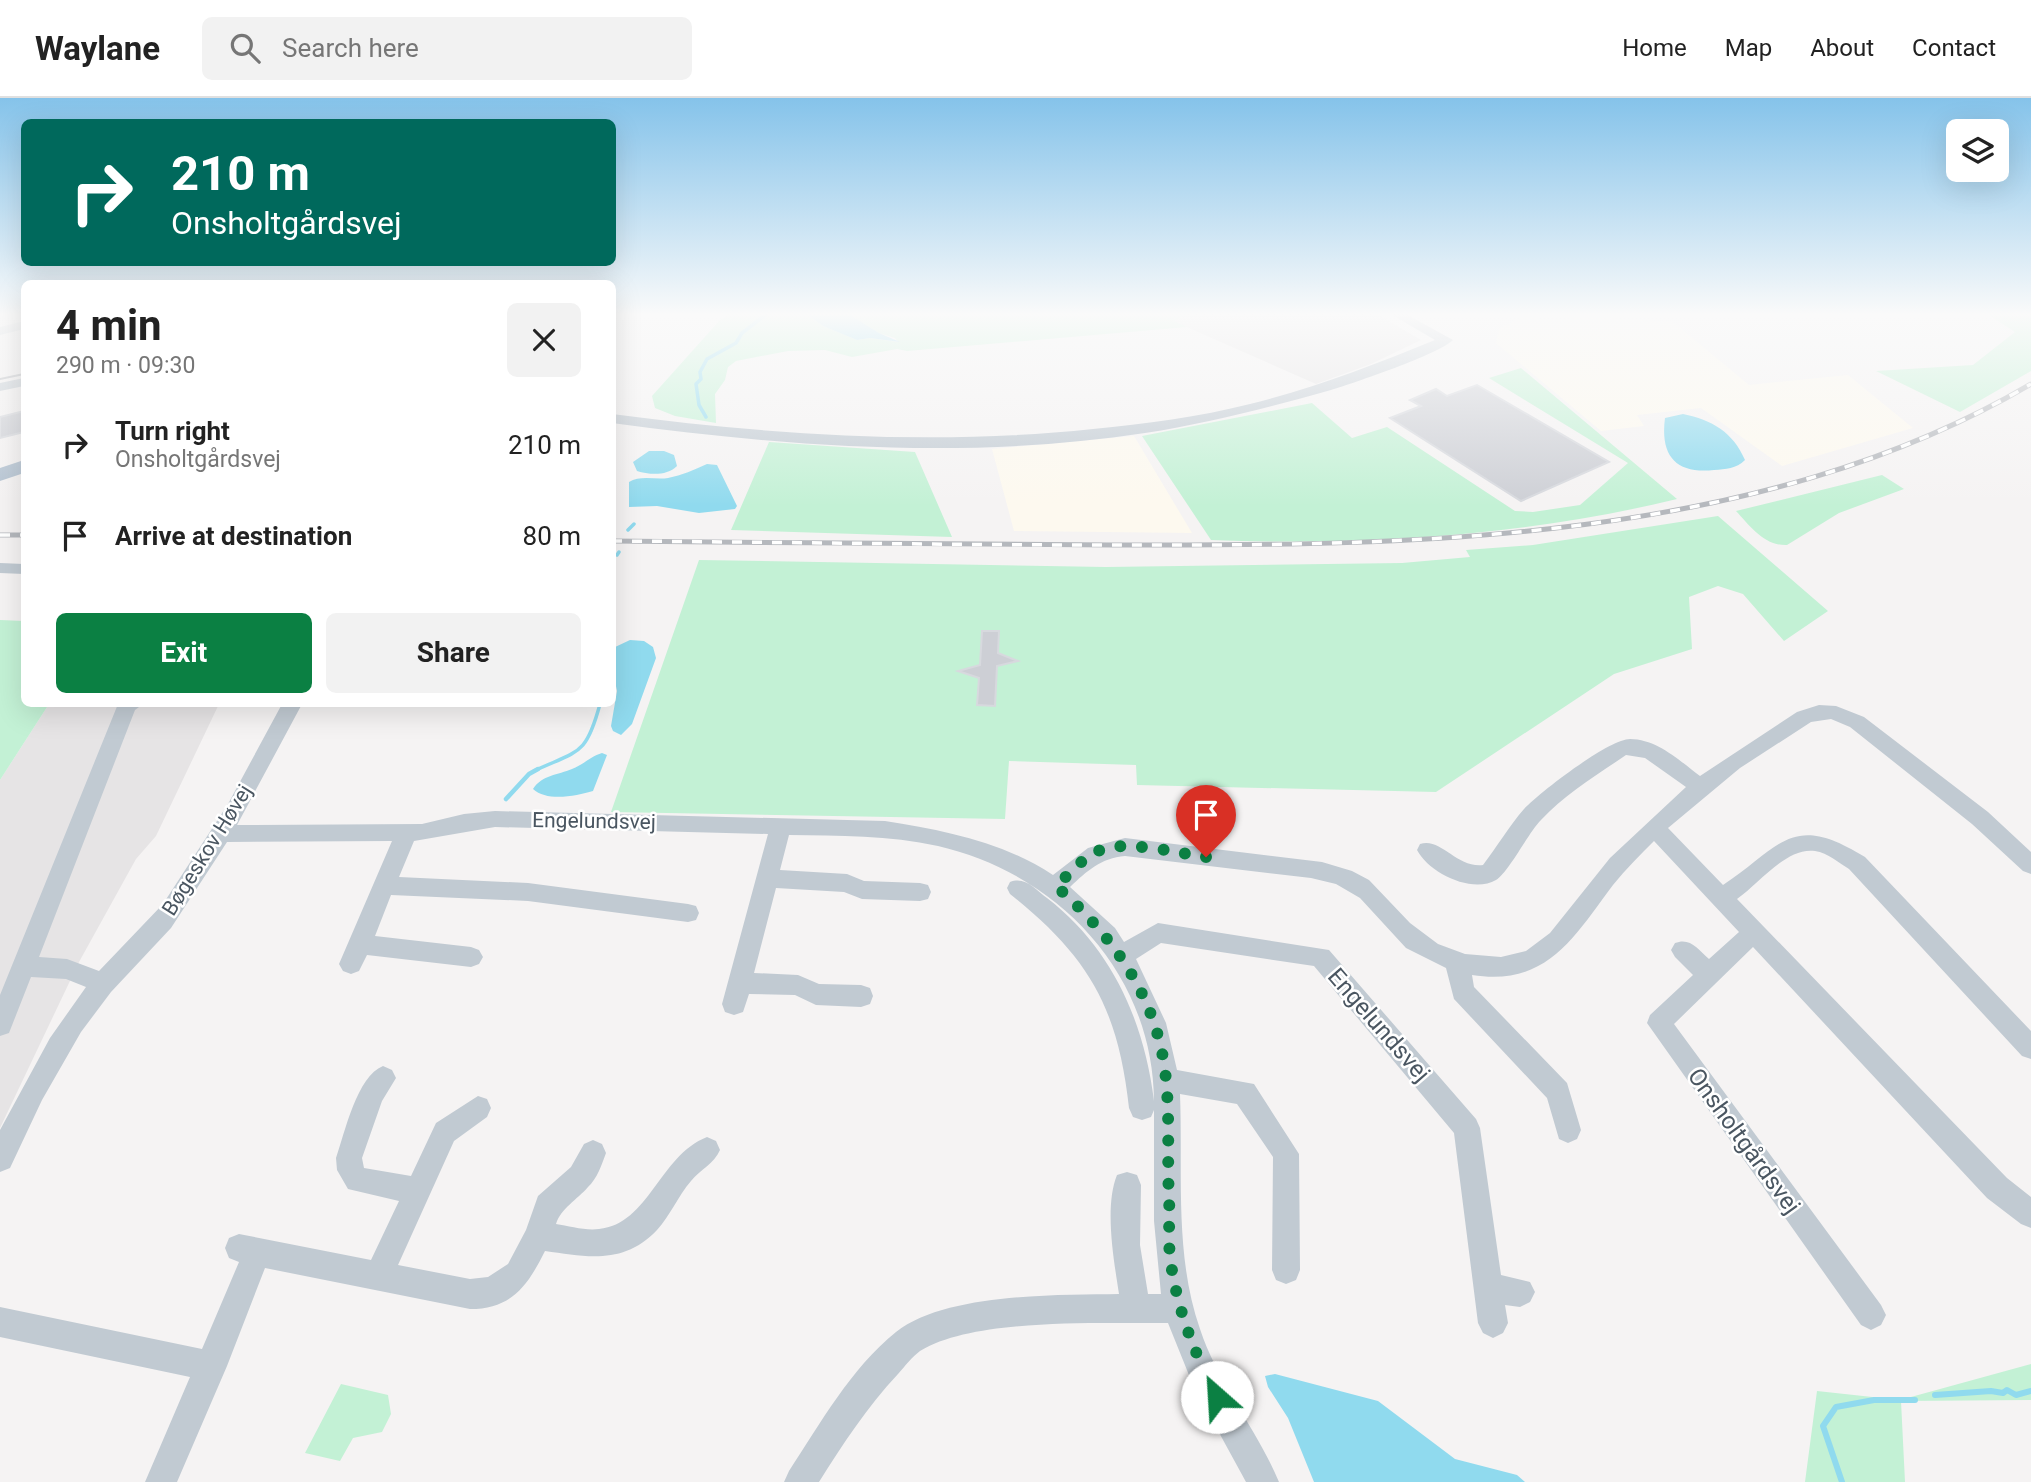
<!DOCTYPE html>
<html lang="en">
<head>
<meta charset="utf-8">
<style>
  :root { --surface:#fff; --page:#f2f2f2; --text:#222; --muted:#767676; --line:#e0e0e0; --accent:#0b8043 }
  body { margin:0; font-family:Roboto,sans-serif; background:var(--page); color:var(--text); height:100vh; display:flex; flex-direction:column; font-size:26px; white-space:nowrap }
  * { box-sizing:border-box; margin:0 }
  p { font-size:23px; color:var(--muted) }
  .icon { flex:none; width:38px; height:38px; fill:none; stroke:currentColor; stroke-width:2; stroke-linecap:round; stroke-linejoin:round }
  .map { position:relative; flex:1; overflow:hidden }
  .sheet { position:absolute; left:21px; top:182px; width:595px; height:427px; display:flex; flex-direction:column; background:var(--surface); border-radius:10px; box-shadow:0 7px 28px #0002 }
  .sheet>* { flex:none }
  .hud { position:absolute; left:21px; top:21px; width:595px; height:147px; border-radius:10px; box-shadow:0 7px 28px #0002; background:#00695c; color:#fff; overflow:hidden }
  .controls { position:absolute; left:1946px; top:21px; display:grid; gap:14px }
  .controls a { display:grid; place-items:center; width:63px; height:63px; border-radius:10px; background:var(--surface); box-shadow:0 7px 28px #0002; font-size:35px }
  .pin { position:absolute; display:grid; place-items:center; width:60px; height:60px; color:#fff; margin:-72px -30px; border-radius:50% 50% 50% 0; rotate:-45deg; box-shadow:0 0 7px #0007 }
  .pin .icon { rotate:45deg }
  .me { position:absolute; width:77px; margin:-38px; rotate:334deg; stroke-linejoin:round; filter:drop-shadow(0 0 5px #0008) }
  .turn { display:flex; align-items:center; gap:24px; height:147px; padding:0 35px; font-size:32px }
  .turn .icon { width:91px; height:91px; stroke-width:2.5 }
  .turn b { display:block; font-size:49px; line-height:60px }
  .round { display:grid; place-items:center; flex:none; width:74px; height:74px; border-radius:10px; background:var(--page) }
  .summary { display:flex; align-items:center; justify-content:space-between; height:119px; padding:0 35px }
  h1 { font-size:42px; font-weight:700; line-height:52px }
  .action { display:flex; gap:14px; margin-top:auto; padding:14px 35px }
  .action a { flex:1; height:80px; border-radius:10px; background:var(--accent); color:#fff; font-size:28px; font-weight:700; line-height:80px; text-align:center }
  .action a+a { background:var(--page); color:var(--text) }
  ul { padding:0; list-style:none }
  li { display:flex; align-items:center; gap:21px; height:91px; padding:0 35px }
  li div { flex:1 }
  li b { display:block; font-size:26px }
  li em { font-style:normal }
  header { display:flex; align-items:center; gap:42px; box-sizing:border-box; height:98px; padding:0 35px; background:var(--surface); border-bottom:2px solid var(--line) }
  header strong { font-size:33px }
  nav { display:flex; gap:38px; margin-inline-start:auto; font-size:24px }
  .search { width:490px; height:63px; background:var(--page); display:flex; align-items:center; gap:18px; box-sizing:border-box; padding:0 24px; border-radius:10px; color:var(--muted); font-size:26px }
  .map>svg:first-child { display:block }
</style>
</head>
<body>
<header>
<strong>Waylane</strong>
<div class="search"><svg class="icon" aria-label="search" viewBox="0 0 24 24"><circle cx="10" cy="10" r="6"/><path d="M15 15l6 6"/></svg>Search here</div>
<nav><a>Home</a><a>Map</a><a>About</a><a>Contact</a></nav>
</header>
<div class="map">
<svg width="2031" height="1384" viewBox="0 0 2031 1384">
  <rect width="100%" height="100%" fill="#f5f3f3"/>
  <!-- commercial -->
  <path fill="#fdf9ef" d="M1528,216L1544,222L1592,219L1673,224L1749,287L1848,277L1913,330L1782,368L1701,310L1637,317L1644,328L1601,333L1496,245L1499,231Z
    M1134,338L1192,435L1014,433L992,351Z"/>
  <!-- education -->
  <path fill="#e6e4e5" d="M1188,215H1375L1421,242L1371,266L1316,286L1173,223Z
    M49,606H219L156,738L136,761L79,864L0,1030V682Z"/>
  <!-- green -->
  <path fill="#c3f1d5" d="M731,215H805L823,228L857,242L870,240L898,244L895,240L879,235L847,215H1188L1174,223L1187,229L907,253L897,251L852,259L825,252L788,253L736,263L728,269L725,282L715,296L716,325L675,318L655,310L652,298L720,222Z
    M1986,215H2031V273L1960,314L1876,273L1973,267L2015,234Z
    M1521,270L1677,401C1525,438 1367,448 1211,442L1142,338L1312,305L1352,340L1387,329L1515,413L1533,414L1580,407L1628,365L1489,280Z
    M769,344L915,354L952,439L731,432Z
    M1882,377L1904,391L1839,415L1787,447C1764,448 1750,428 1736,413Z
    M1718,418L1828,513L1784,543L1743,496L1718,488L1689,499L1692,551L1614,576L1436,694L1137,687L1136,667L1009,663L1005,721L611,714L699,462L1106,469L1402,465L1470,459L1466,452L1533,447Z
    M0,522L24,523V606H49L0,682Z
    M2031,1266V1302L1901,1303L1905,1384H1805L1817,1293L1900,1302Z
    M341,1286L388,1297L391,1316L382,1334L353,1340L340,1363L305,1355Z"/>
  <!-- water -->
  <path fill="#90daee" d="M805,215H847L879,235L900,244L870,240L857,242L823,228Z
    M1683,316C1712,322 1733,334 1745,362C1736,371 1726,371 1714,372C1676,376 1660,358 1665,320Z
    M649,353H664L674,357L677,368C667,378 650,377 637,373L633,364Z
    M707,366L717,367L737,408L735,411L699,415L657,408L629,409V384C640,377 656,382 668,380C682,377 694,372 707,366Z
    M630,542L644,543L653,549L656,560L632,626L621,637L613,633L611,628L617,593L613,574V550Z
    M602,655L607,657L593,693C576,698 547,704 533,691C542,677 558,677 572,671C583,667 591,658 602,655Z
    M1275,1276L1378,1303L1455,1361L1517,1377L1525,1384H1314L1288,1320L1268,1289L1265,1278Z"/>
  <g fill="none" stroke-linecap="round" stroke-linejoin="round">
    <!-- stream-far2 -->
    <path stroke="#90daee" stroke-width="3.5" d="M706,319L699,307L696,286L701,281L700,274L707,261L736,245L742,235L768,215
      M628,432L634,426
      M617,457L619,454
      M534,673C579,652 586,658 600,606"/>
    <!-- stream-far1 -->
    <path stroke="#90daee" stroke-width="4.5" d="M506,701L529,676L538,671"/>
    <!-- stream -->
    <path stroke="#90daee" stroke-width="6" d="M1935,1297L1991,1293L2003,1295L2007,1292L2016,1297L2031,1293
      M1842,1384L1823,1328L1836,1309L1874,1302H1915"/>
  </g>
  <!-- building -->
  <path fill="#cdcfd5" stroke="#d7d9de" stroke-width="2" d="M1477,287L1609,364L1521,403L1390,320L1421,308L1410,302L1436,291L1447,298Z
    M24,313V334L0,340V319Z
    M982,533H999L998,555L1018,563L997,568L995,608L977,607L979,580L958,573L980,567Z"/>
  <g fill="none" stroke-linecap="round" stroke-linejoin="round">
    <!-- minor -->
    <path fill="#c1cad2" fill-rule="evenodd" d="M1389,215H1404L1453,242C1439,256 1354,285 1331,292C1270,309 1209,325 1145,335C968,362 789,349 612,325V316C773,337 932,348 1093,331C1145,326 1199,319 1250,306C1314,290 1374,267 1435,242Z
      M24,223V231L0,237V229Z
      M24,280V288L0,293V285Z
      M0,465L24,466V476L0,475Z
      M118,606H143L135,612L39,859L67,861L99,873L163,806L228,706L282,606H302L237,727L422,726L464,716L495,713L885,723C943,732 1003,744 1053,777L1088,750L1125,740L1322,764L1352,773L1369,782L1410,825L1438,846L1465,856L1501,859L1526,853L1550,835L1610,760L1686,689L1645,660L1626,657C1597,677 1565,696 1541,722C1528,735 1509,774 1496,782C1472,796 1429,775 1417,752L1420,746C1441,739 1456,770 1483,767C1497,749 1509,728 1524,711C1540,694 1609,641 1630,641C1657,641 1680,663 1700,678L1797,614L1819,607L1836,608L1864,619L1988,714L2031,754V776L2023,773L1972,726L1850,629L1831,621L1811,624L1740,670L1668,730L1723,787C1782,748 1791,713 1865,759L2031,933V961L2022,958L1849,771C1839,765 1828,755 1815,753C1786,749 1759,786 1737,801L2007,1080L2031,1099V1130L2021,1126L1987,1100L1753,849L1674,926L1881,1207L1886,1217L1881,1227L1871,1232L1861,1227L1647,925L1650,917L1693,877L1675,859L1671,852L1675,845C1690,839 1698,851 1709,861L1739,834L1654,743C1640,757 1626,771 1613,787C1574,839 1547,889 1472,877L1474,889L1567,985L1581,1032L1577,1041L1568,1045L1559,1041L1547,1000L1454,901L1446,870L1406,850L1360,800L1336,786L1311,780L1125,758C1101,760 1087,773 1070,789L1115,830L1124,844L1158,825L1329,852L1476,1021L1480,1030L1501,1177L1530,1184L1535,1194L1530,1204L1520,1209L1505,1207L1508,1225L1503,1235L1493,1240L1483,1235L1478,1225L1454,1035L1314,868L1161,845L1136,861L1166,925L1177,972L1254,986L1299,1056L1300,1172L1296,1182L1286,1186L1276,1182L1272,1172L1273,1059L1237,1006L1180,996C1183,1074 1174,1157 1200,1231C1218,1286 1257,1331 1279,1384H1246L1193,1287L1168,1225C1104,1226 975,1219 920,1253C912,1259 905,1268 898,1276C867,1309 843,1346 819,1384H784L789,1373C820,1326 851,1270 896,1234C946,1195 1057,1197 1119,1196C1114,1163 1104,1109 1117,1077L1127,1074L1137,1077L1141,1087L1140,1147L1148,1196H1161L1154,1123V1012L1151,1019L1142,1022L1133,1019L1129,1010C1118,910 1089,859 1010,796L1007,790L1010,784C1025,778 1035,791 1047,800C1112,850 1144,923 1154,1003C1153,876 1059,776 938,748C889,737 839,738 789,737L780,772L847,776L864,783L920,785L928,787L931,794L928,801L920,803L862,801L844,794L776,790L754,875L798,877L819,886L861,887L870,890L873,898L870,906L861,909L816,907L795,897L749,896L743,914L734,917L725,914L722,906L768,736L495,729L414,743L399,779L528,785L688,806L696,808L699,815L696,822L688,824L528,803L391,797L375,838L471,849L479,852L483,859L479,866L471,869L367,857L359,873L351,876L343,873L339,866L392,743L227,744L171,830L111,894L81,934L42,1002L10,1070L0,1074V1032L50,940L86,889L66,881L31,879L9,935L0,938V897Z
      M383,968L392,972L396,980L382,1003L362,1060L364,1070L411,1078L436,1025L478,998L487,1001L491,1010L487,1019L454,1043L398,1167L470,1181L488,1179L508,1166L526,1132L538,1098L571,1069L584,1046L593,1042L602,1046L606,1055C602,1066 597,1081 588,1089C577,1102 561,1110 556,1126C569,1128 586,1133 599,1131C649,1126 659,1058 707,1039L716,1043L720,1052C714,1066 701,1071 691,1083C678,1098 670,1118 657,1132C624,1167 587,1159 545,1153C528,1187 512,1211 470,1211L265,1170L227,1268L177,1384H145L190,1279L0,1239V1209L202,1251L239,1164L229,1160L225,1150L229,1140L239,1136L371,1162L399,1103L348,1091L337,1072L336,1060C345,1034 357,978 383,968Z"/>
    <!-- major -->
    <path fill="#b3c2d1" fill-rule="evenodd" d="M24,362V375L0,383V370Z"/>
    <!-- tram -->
    <path stroke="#b5b8bd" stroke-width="2" d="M0,281L24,276"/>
    <defs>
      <path id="rail" d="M0,437H24
        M612,443C779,444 946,447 1113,447C1418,448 1760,445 2031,286"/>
    </defs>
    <!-- rail casing -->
    <use href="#rail" stroke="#b5b8bd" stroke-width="5"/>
    <!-- rail -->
    <use href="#rail" stroke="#fff" stroke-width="3.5" stroke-dasharray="10" stroke-linecap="butt"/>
  </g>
  <!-- sky -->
  <linearGradient id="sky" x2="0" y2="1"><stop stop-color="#85c3ea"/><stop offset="0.53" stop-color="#fafafa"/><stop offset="1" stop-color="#fafafa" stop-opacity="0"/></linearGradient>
  <rect width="2031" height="408" fill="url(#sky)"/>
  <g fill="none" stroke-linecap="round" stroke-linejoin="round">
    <!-- route -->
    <path stroke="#0b8043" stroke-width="12" stroke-dasharray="0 21.6" d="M1206,759C1178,755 1123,741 1098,753C1082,760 1069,777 1056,788C1115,840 1159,902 1166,982C1170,1021 1167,1061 1169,1100C1170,1119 1168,1139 1170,1158C1176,1209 1194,1254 1217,1299"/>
  </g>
  <g text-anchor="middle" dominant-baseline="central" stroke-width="5" stroke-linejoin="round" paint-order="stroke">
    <!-- street labels -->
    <g font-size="21" fill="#4a5661" stroke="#fff">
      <text transform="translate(594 723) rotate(1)">Engelundsvej</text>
      <text transform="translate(207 752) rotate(-58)">Bøgeskov Høvej</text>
    </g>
    <!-- near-street labels -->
    <g font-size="24" fill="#4a5661" stroke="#fff">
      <text transform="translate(1379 927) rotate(49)">Engelundsvej</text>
      <text transform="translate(1744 1043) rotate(54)">Onsholtgårdsvej</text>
    </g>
  </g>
</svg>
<div class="controls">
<a><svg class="icon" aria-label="layers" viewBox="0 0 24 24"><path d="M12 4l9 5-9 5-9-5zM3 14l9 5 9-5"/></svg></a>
</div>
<div class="pin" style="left:1206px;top:759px;background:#d93025"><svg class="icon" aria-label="arrive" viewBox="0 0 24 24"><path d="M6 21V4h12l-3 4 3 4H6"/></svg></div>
<svg class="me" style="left:1217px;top:1299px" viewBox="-20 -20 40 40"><circle r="19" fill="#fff"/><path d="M0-13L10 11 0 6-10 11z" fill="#0b8043"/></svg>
<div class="hud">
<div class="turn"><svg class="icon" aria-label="right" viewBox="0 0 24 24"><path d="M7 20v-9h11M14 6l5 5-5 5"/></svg><div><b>210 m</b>Onsholtgårdsvej</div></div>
</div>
<section class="sheet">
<div class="summary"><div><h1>4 min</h1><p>290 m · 09:30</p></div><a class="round"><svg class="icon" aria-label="close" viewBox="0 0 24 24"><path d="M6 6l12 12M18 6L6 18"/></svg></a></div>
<ul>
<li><svg class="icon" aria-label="right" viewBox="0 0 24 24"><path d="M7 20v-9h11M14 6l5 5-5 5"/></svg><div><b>Turn right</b><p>Onsholtgårdsvej</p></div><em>210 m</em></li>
<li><svg class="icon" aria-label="arrive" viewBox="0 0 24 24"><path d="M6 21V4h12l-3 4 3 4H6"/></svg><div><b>Arrive at destination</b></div><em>80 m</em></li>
</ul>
<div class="action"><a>Exit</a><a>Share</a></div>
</section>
</div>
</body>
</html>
